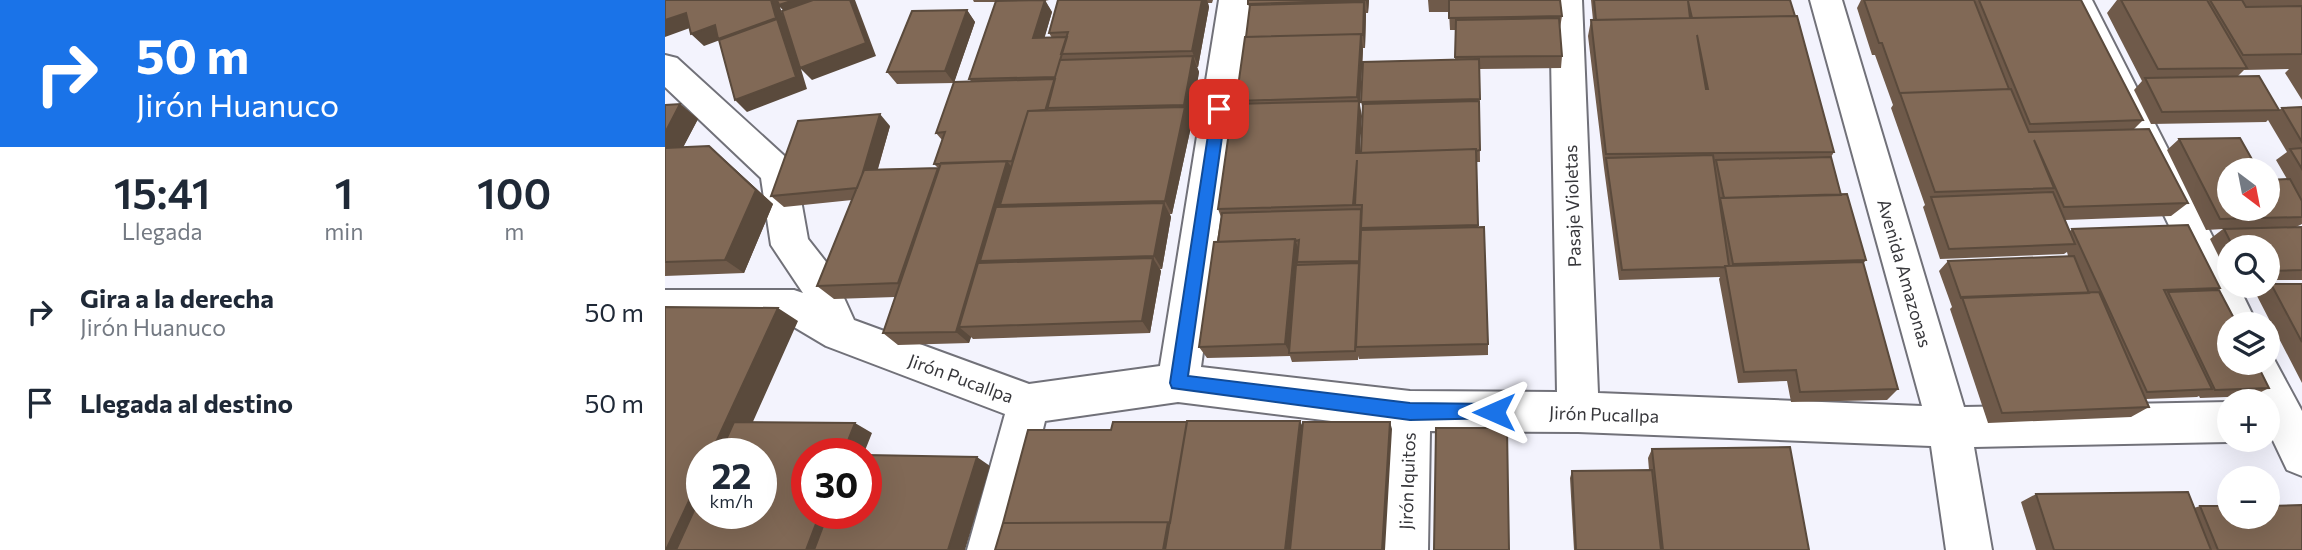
<!DOCTYPE html>
<html lang="es">
<head>
<meta charset="utf-8">
<style>
  :root { --surface:#fff; --page:#f2f2f3; --text:#1f2937; --muted:#747a83 }
  body { margin:0; font-family:Commissioner,sans-serif; background:var(--page); color:var(--text); height:100vh; display:flex; flex-direction:column; font-size:26px; white-space:nowrap }
  * { box-sizing:border-box; margin:0 }
  p { font-size:23px; color:var(--muted) }
  .icon { flex:none; width:38px; height:38px; fill:none; stroke:currentColor; stroke-width:2; stroke-linecap:round; stroke-linejoin:round }
  .map { position:relative; flex:1; overflow:hidden }
  .side { display:flex; flex-direction:column; background:var(--surface); width:665px }
  .side>* { flex:none }
  .banner { background:#1a73e8; color:#fff; overflow:hidden }
  .needle { width:46px; rotate:148deg }
  .controls { position:absolute; left:1552px; top:158px; display:grid; gap:14px }
  .controls a { display:grid; place-items:center; width:63px; height:63px; border-radius:50%; background:var(--surface); box-shadow:0 7px 28px #0002; font-size:35px }
  .speed { position:absolute; left:21px; top:438px; display:flex; gap:14px; font-size:35px; font-weight:700; text-align:center }
  .speed>* { display:grid; place-content:center; width:91px; height:91px; border-radius:50%; background:var(--surface); box-shadow:0 7px 28px #0002; line-height:1 }
  .speed small { font-size:18px; font-weight:400 }
  .speed .limit { border:10px solid #d22; background:#fff; color:#111 }
  .pin { position:absolute; display:grid; place-items:center; width:60px; height:60px; color:#fff; margin:-30px; border-radius:14px; box-shadow:0 4px 10px #0006 }
  .me { position:absolute; width:77px; margin:-38px; rotate:270deg; stroke-linejoin:round; filter:drop-shadow(0 0 5px #0008) }
  .turn { display:flex; align-items:center; gap:24px; height:147px; padding:0 21px; font-size:32px }
  .turn .icon { width:91px; height:91px; stroke-width:2.5 }
  .turn b { display:block; font-size:49px; line-height:60px }
  .eta { display:flex; justify-content:space-evenly; align-items:center; height:119px; text-align:center }
  .eta b { font-size:42px; font-weight:600; line-height:49px }
  ul { padding:0; list-style:none }
  li { display:flex; align-items:center; gap:21px; height:91px; padding:0 21px }
  li div { flex:1 }
  li b { display:block; font-size:26px }
  li em { font-style:normal }
  main { display:flex; flex:1; min-height:0 }
  .map>svg:first-child { display:block }
</style>
</head>
<body>
<main>
<section class="side">
<div class="banner">
<div class="turn"><svg class="icon" aria-label="right" viewBox="0 0 24 24"><path d="M7 20v-9h11M14 6l5 5-5 5"/></svg><div><b>50 m</b>Jirón Huanuco</div></div>
</div>
<div class="eta">
<div><b>15:41</b><p>Llegada</p></div>
<div><b>1</b><p>min</p></div>
<div><b>100</b><p>m</p></div>
</div>
<ul>
<li><svg class="icon" aria-label="right" viewBox="0 0 24 24"><path d="M7 20v-9h11M14 6l5 5-5 5"/></svg><div><b>Gira a la derecha</b><p>Jirón Huanuco</p></div><em>50 m</em></li>
<li><svg class="icon" aria-label="arrive" viewBox="0 0 24 24"><path d="M6 21V4h12l-3 4 3 4H6"/></svg><div><b>Llegada al destino</b></div><em>50 m</em></li>
</ul>
</section>
<div class="map">
<svg width="1637" height="550" viewBox="0 0 1637 550">
  <rect width="100%" height="100%" fill="#f3f3fd"/>
  <g fill="none" stroke-linecap="round" stroke-linejoin="round">
    <defs>
      <path id="minor" d="M554,0H586L536,367L745,391L892,392L885,0H917L933,393L1257,406L1145,0H1177L1299,407L1564,402V439H1571L1564,442L1309,447L1327,550H1281L1266,446L913,432L765,431L763,550H717L723,428L513,402L380,421L348,550H302L340,414L161,346L124,324H0V290H129L138,293L106,245L96,178L0,87V55L12,58L126,162L131,172L143,239L165,267L189,320L364,384L495,366Z
        M1395,0H1427L1564,269V285H1573L1592,324H1564V339L1558,337Z
        M1603,348L1637,411V476L1622,470L1603,430V401H1589L1571,362H1603Z"/>
    </defs>
    <!-- minor casing -->
    <use href="#minor" stroke="#717179" stroke-width="4"/>
    <!-- minor -->
    <use href="#minor" fill="#fff" fill-rule="evenodd"/>
  </g>
  <!-- wall -->
  <path fill="#6f5a4a" d="M308,0H384L380,1L387,12L379,38H387L384,33L393,0H548L547,3H543L544,7L533,67H532L534,72L526,120L527,122L507,214H505L506,217L497,269H495L496,271L485,333L308,339L306,337L304,343L233,345L218,333L230,297L169,299L152,286L187,200L119,207L106,196L225,126L213,169L273,168L269,164L277,140L271,133L289,83L232,84L222,72L302,10L310,22L289,82L306,81L304,79L331,2H309Z
    M583,0H704L703,13H701L700,48H698L695,105V153L698,110L696,102L790,59V30H785L784,12H764L763,0H895L897,16L895,28L897,56L896,68L814,69L815,162H811L813,227L823,344V355L694,359L693,356V360L627,362L625,356L542,358L534,347L556,217L553,209L572,104L571,101L585,9L583,4Z
    M926,0H1125L1169,152L1166,157L1176,195L1201,260L1198,264L1233,389L1222,400L1126,402L1122,381L1073,383L1054,279L1055,277L954,280L939,168L923,36L926,20H928Z
    M1196,0H1416L1478,120L1469,129L1523,203L1506,216L1400,220L1405,231L1407,229L1555,288L1553,290L1604,388L1588,396L1535,398L1534,396L1532,397L1481,399L1484,407L1466,417L1323,423L1285,309L1287,307L1274,271L1283,261L1403,256L1402,252L1399,254L1275,259L1258,207L1260,205L1226,108L1228,105L1210,55H1207L1192,8Z
    M1452,0H1637V100L1620,73L1624,69L1579,70L1573,76L1614,110L1617,108L1637,107V224L1631,227H1637V280H1603V247H1564V277L1545,239L1558,229L1541,230L1502,150L1514,139L1564,208L1622,179L1611,160L1622,152L1603,120L1601,122L1486,124L1469,90L1477,81L1442,13Z
    M15,104L33,119L18,147L61,161L108,204L79,273L0,276V105Z
    M1606,284H1637V383L1591,294Z
    M987,449L1144,550H909L905,478L907,471L984,470L983,458Z
    M1371,494L1529,508L1535,506L1637,550H1371L1356,502Z"/>
  <!-- shaded-wall -->
  <path fill="#5a4a3c" d="M106,0H173L125,18L115,7L123,30L185,0H190L211,56L147,80L136,69L142,89L82,112L70,100L55,40L39,46L26,34Z
    M380,0L387,12L376,50L368,38Z
    M537,0H542L544,7L533,67L527,51Z
    M701,0H704L703,13L701,1Z
    M699,2L701,15L700,48L698,35Z
    M302,10L310,22L289,83L280,71Z
    M21,13L33,25L0,37V20Z
    M696,34L698,50L695,105L697,116L694,167L691,153L694,108L692,97Z
    M528,56L534,72L526,120L527,122L507,214L500,201L520,108L519,105Z
    M15,104L33,119L10,163L0,155V133Z
    M215,114L225,126L204,199L193,188Z
    M44,146L61,161L108,204L79,273L60,260Z
    M342,161L353,175L335,205L342,214L315,261L325,272L294,327L306,337L304,343L291,332Z
    M273,168L286,182L247,296L233,283Z
    M499,203L506,217L497,269L489,256Z
    M630,239L635,253L632,262L634,267L625,353L620,344Z
    M488,258L496,271L485,333L477,321Z
    M113,308L133,321L74,453H46Z
    M635,421L640,431L627,550H620Z
    M725,422L727,429L720,550H717Z
    M190,423L207,433L199,453H178Z
    M312,457L325,466L300,550H283Z
    M37,473V513L31,550H1Z
    M155,513H177L163,550H141Z
    M503,522L512,529L509,550H498Z"/>
  <!-- building -->
  <path fill="#816956" stroke="#5a4a3c" stroke-width="2" fill-rule="evenodd" d="M0,0H106L111,18L53,39L50,25L26,34L21,13L0,20Z
    M112,0H129L114,5Z
    M148,0H185L201,43L135,68L117,11Z
    M380,0L368,38L402,37L390,77L304,79L331,1Z
    M393,0H537L527,51L396,54L403,32L384,33Z
    M583,0H701L583,4Z
    M784,0H895L897,16L784,18Z
    M929,0H1125L1130,16L1027,18L1023,1L1025,18L931,20Z
    M1199,0H1309L1344,89L1235,93V94L1217,43H1214Z
    M1314,0H1416L1478,120L1365,124Z
    M1456,0H1542L1582,68L1493,69Z
    M1545,0H1577L1581,7L1637,6V54L1578,55Z
    M699,2L698,35H696V34L581,37L585,5Z
    M302,10L280,71L222,72L247,11Z
    M1132,16L1169,152L941,154L926,20ZM1032,35L1043,89H1041Z
    M894,18L897,56L790,57L791,20Z
    M112,19L131,77L70,100L54,40Z
    M696,34L692,97L571,101L580,37Z
    M528,56L519,105L381,108L395,60Z
    M814,59L815,99L696,102L698,62Z
    M1594,76L1614,110L1497,112L1480,78Z
    M390,79L382,110L363,111L347,161L269,164L280,132L271,133L289,82Z
    M1346,89L1364,132L1484,129L1523,203L1399,207L1369,140L1389,188L1270,192L1235,93Z
    M694,101L691,153L811,149L813,225L696,228L697,205H690L692,160L688,205L553,209L568,104Z
    M814,101L815,150L811,151V149L696,153L698,104Z
    M15,104L0,133V105Z
    M520,107L500,201L335,205L363,111Z
    M1637,107V142L1617,108Z
    M215,114L197,175L192,188L106,196L133,121Z
    M1575,138L1593,170H1564V208H1603V180L1625,179L1637,201V217L1555,219L1514,139Z
    M44,146L91,190L60,260L0,262V148Z
    M1637,148V169L1625,149Z
    M1048,155L1064,266H1060V267L957,270L941,158Z
    M1166,157L1176,195L1059,198L1051,160Z
    M342,161L291,332L218,333L276,163Z
    M273,168L233,283L152,286L199,170Z
    M1388,192L1410,244L1284,249L1266,197Z
    M1182,194L1201,260L1068,264L1055,198Z
    M499,203L489,256L315,261L331,207Z
    M696,209L694,261L632,262L634,240L631,241L630,239L553,242L557,213Z
    M1523,225L1555,288L1499,290L1547,389L1482,392L1407,229Z
    M819,227L823,344L691,347L696,230Z
    M1637,227V270L1603,271V247H1568L1559,229Z
    M630,239L620,344L534,347L549,242Z
    M1409,256L1424,293L1296,298L1283,261Z
    M488,258L477,321L294,327L313,263Z
    M1198,262L1233,389L1135,392L1131,370L1079,372L1060,266Z
    M694,263L690,351L624,353L631,265Z
    M1606,284H1637V342Z
    M1554,290L1572,324H1564V362H1591L1604,388L1550,390L1503,292Z
    M1434,292L1484,407L1337,413L1297,297Z
    M0,307L113,308L46,453H37V473L1,550H0Z
    M522,421H635L620,550H500Z
    M69,422L190,423L178,453H142V513H155L141,550H11L37,493V513H96V453H55Z
    M448,422H522L505,523H503V522L338,523L363,430H446Z
    M638,422H725L717,550H625Z
    M771,428H842L844,550H769Z
    M1125,447L1144,550H998L987,449Z
    M201,455L312,457L283,550H149L163,513H201Z
    M987,470L996,550H911L907,471Z
    M1523,492L1546,550H1389L1371,494Z
    M1637,505V550H1553L1535,506H1564V516H1603V506Z
    M503,522L498,550H330L338,523Z"/>
  <!-- route -->
  <path fill="#1a73e8" stroke="#114b97" stroke-width="2" d="M554,104L561,109L523,376L745,403L829,404L835,406L838,412L835,418L745,420L507,388L505,383L547,109Z"/>
  <g text-anchor="middle" dominant-baseline="central" stroke-width="7" stroke-linejoin="round" paint-order="stroke">
    <!-- street labels -->
    <g font-size="18" fill="#37373b" stroke="#fff">
      <text transform="translate(907 206) rotate(-92)">Pasaje Violetas</text>
      <text transform="translate(1240 273) rotate(74)">Avenida Amazonas</text>
      <text transform="translate(296 378) rotate(20)">Jirón Pucallpa</text>
      <text transform="translate(939 414) rotate(2)">Jirón Pucallpa</text>
      <text transform="translate(742 481) rotate(-88)">Jirón Iquitos</text>
    </g>
  </g>
</svg>
<div class="controls">
<a><svg class="needle" viewBox="-14 -14 28 28"><path d="M0-13l5 13h-10z" fill="#e53935"/><path d="M0 13l5-13h-10z" fill="#747a83"/></svg></a>
<a><svg class="icon" aria-label="search" viewBox="0 0 24 24"><circle cx="10" cy="10" r="6"/><path d="M15 15l6 6"/></svg></a>
<a><svg class="icon" aria-label="layers" viewBox="0 0 24 24"><path d="M12 4l9 5-9 5-9-5zM3 14l9 5 9-5"/></svg></a>
<a>+</a>
<a>−</a>
</div>
<div class="speed"><div>22<small>km/h</small></div><div class="limit">30</div></div>
<div class="pin" style="left:554px;top:109px;background:#d93025"><svg class="icon" aria-label="arrive" viewBox="0 0 24 24"><path d="M6 21V4h12l-3 4 3 4H6"/></svg></div>
<svg class="me" style="left:829px;top:412px" viewBox="-20 -20 40 40"><path d="M0-17L14 15 0 8-14 15z" fill="#1a73e8" stroke="#fff" stroke-width="4"/></svg>
</div>
</main>
</body>
</html>
